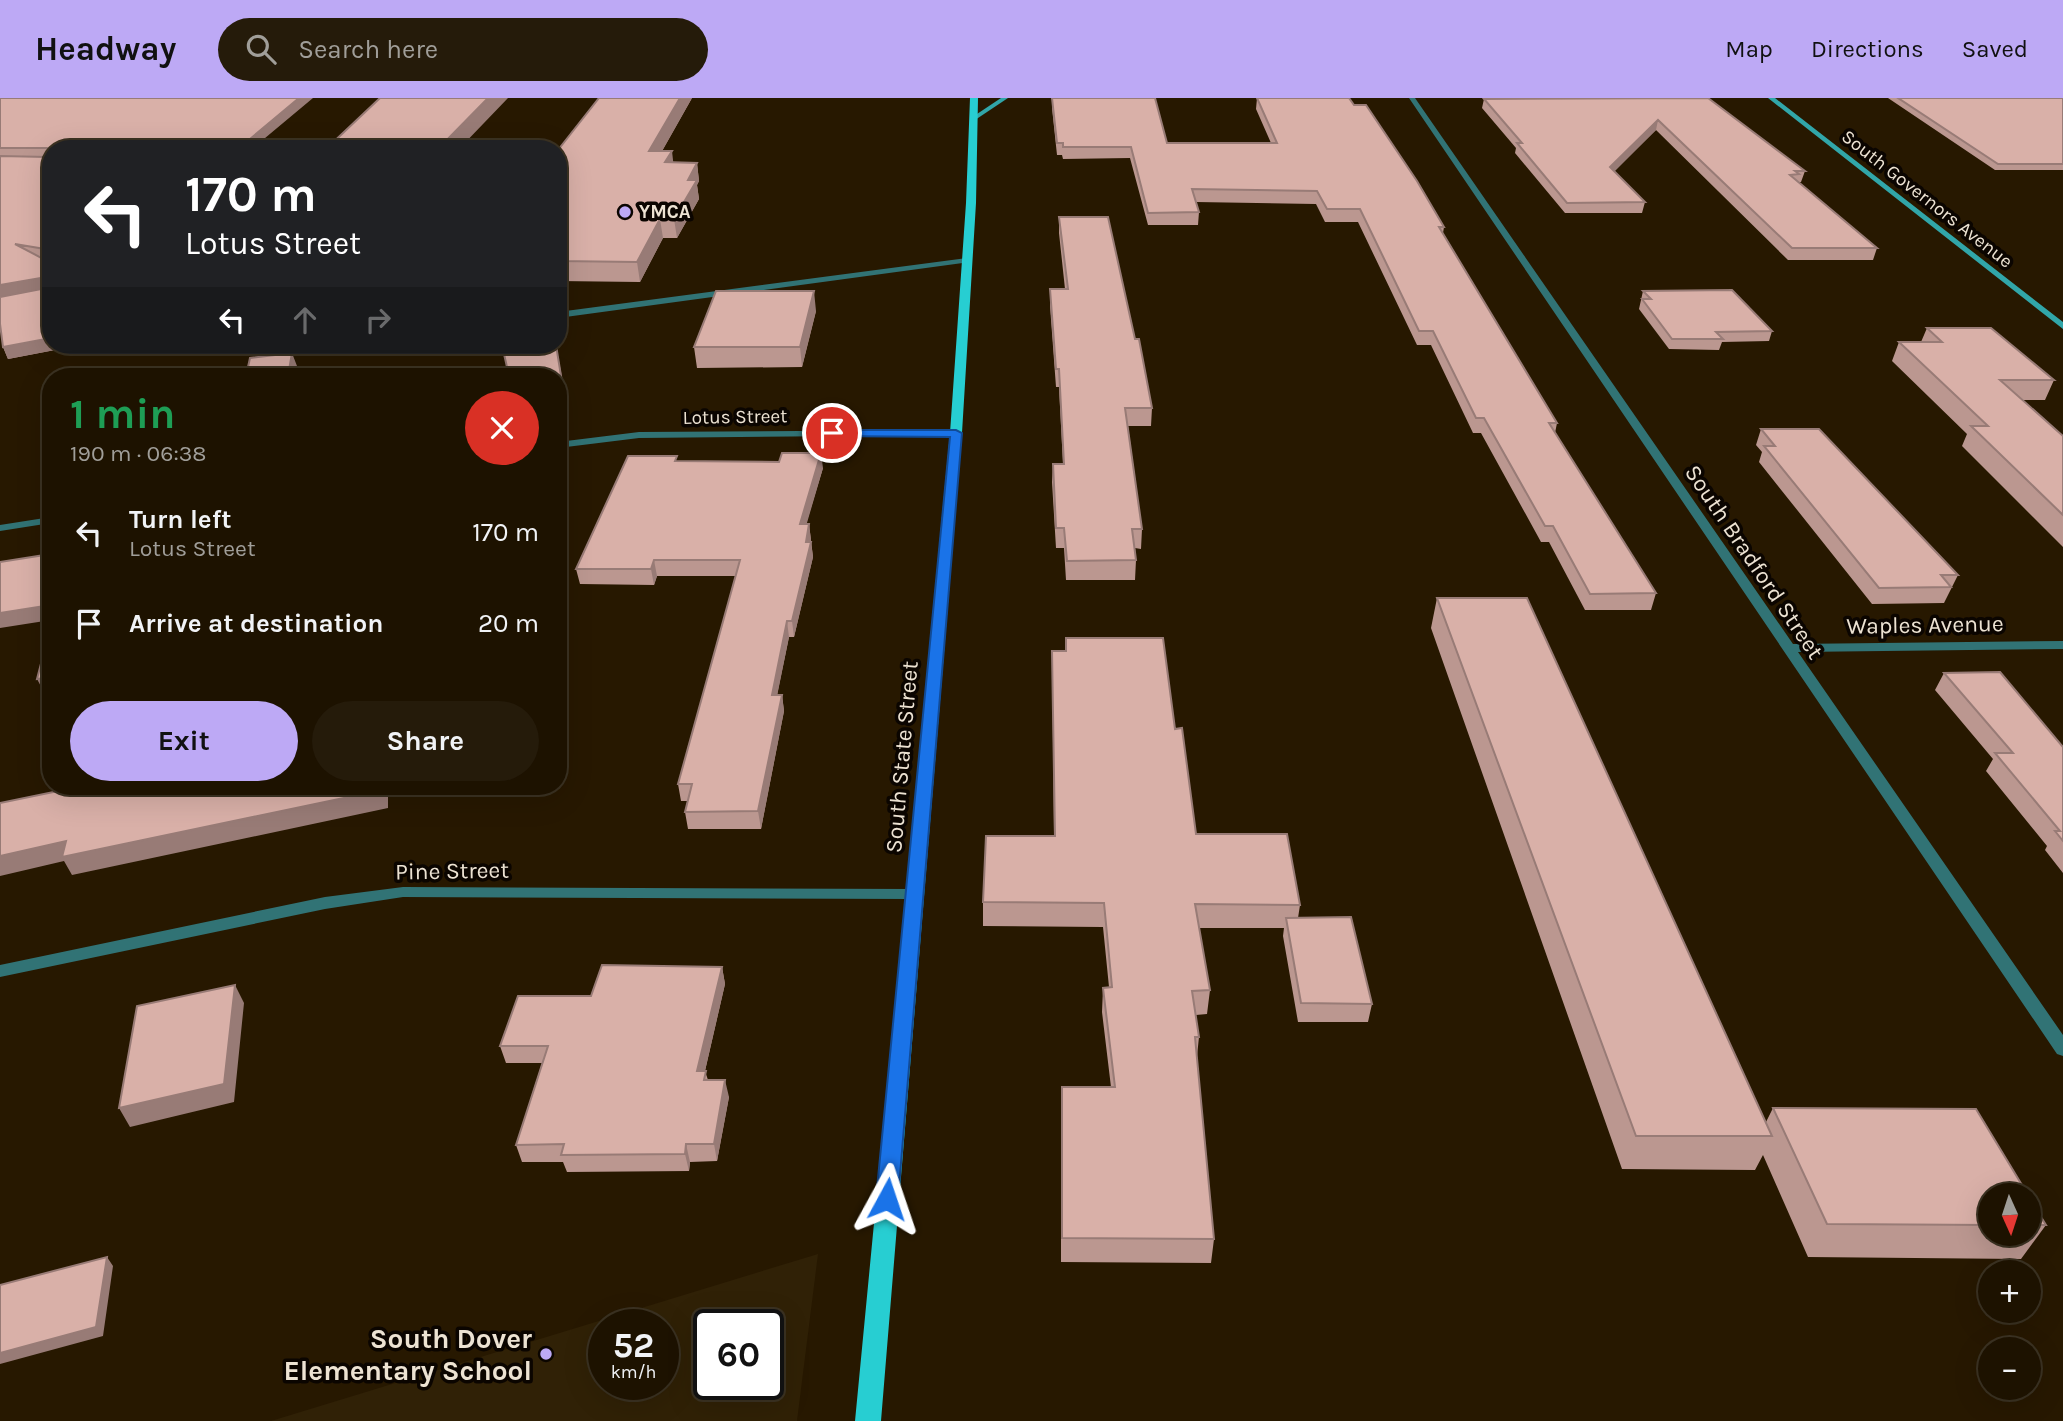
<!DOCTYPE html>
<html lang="en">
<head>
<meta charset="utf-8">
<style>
  :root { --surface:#1d1200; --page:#251b0a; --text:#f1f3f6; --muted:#a09e99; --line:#3b3222; --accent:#bda9f5 }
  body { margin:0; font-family:Karla,sans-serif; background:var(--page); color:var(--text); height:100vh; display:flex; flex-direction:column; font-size:26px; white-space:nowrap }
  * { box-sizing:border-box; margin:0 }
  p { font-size:23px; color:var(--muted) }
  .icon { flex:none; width:38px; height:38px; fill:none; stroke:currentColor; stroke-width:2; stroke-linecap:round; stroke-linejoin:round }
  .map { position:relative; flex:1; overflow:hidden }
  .details { position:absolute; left:42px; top:270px; width:525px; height:427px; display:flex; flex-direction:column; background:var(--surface); border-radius:28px; box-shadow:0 7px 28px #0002,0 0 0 2px var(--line) }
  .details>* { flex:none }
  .top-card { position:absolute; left:42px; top:42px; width:525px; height:214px; border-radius:28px; box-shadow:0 7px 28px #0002,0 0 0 2px var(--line); background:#202124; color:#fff; overflow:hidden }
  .needle { width:46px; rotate:177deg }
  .fabs { position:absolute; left:1978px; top:1085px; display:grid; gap:14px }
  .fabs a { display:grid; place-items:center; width:63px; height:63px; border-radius:50%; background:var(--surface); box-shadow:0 7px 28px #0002,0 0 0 2px var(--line); font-size:35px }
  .speed { position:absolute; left:588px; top:1211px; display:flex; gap:14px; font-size:35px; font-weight:700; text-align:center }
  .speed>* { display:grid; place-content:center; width:91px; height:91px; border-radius:50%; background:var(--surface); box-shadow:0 7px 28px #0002,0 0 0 2px var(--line); line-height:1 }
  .speed small { font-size:18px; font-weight:400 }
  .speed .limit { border:4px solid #111; border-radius:10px; background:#fff; color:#111 }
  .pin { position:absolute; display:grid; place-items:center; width:60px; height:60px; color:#fff; margin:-30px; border:4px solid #fff; border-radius:50%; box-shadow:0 2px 7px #0007 }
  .me { position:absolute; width:77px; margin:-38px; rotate:5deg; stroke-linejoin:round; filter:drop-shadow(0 0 5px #0008) }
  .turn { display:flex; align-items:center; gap:24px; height:147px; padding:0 28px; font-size:32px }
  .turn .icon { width:91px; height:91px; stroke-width:2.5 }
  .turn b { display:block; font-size:49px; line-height:60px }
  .lanes { display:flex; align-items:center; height:66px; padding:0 28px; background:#0003; justify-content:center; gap:35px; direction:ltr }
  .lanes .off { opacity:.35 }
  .round { display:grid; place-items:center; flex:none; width:74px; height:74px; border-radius:37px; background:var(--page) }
  .summary { display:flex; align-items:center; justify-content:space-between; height:119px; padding:0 28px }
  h1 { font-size:42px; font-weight:700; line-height:52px; color:#1e9e55 }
  .primary-button { display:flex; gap:14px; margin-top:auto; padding:14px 28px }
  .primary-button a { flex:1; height:80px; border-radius:42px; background:var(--accent); color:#111; font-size:28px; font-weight:700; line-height:80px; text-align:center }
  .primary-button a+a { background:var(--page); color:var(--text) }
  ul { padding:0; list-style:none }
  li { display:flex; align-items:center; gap:21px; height:91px; padding:0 28px }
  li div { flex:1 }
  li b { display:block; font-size:26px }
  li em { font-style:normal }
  header { display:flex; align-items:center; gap:42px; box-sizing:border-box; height:98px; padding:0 35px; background:var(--accent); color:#111 }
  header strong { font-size:33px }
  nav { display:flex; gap:38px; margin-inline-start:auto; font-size:24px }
  .search { width:490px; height:63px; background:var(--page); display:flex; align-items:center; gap:18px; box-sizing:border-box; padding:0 24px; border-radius:38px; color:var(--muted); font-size:26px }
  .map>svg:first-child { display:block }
</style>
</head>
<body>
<header>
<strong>Headway</strong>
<div class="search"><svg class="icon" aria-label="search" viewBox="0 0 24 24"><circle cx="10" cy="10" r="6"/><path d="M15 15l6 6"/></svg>Search here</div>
<nav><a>Map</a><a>Directions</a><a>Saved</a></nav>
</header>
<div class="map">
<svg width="2063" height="1323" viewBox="0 0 2063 1323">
  <rect width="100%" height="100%" fill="#271800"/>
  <!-- built -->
  <path fill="#302106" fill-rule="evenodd" d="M818,1156L797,1323H271ZM604,1227H663V1286H604ZM709,1227H768V1286H709Z"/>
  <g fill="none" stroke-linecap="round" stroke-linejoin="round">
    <!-- street -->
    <path fill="#317375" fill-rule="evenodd" d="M1409,0H1415L1793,546L2063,543V551L1798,554L2063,937V958L2057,956Z
      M967,160L971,162L970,164L558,220V214Z
      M956,332L960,333V337L639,340L558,350V344L639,334Z
      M51,419V425L0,433V427Z
      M403,789L913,791L918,792L921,796L918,800L913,801L403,799L325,811L0,879V867L325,799Z"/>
    <!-- secondary -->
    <path fill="#31a6a9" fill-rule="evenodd" d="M1001,0H1008L975,22H971V20Z
      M1768,0H1775L2063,224V231Z"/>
    <!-- primary -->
    <path fill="#27ced2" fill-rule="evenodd" d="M970,0H978L976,105L962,335L881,1323H855L950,335L966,105Z"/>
  </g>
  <!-- wall -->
  <path fill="#bb9790" d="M0,0L51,51V162L44,161L51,165V247H81L8,261L3,249L0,226Z
    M692,0L662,53L673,64L697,65L699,83L697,87L699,101L677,140H663L640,184L558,183V52Z
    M1052,0L1167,45H1271L1256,11L1257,0L1354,7L1444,129L1443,135L1557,325L1555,335L1656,495L1651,512H1585L1549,444H1541L1481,335H1473L1431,247H1417L1358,124H1325L1316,106L1196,104L1199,114L1198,127H1148L1130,60L1063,61L1062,57H1057L1052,10Z
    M1708,0L1805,73L1801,84H1798L1877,150L1873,162H1788L1656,32L1614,73L1645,104L1642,115H1565L1515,55L1516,50L1482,10L1484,1Z
    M1888,0H2063V72H1995Z
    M1059,119L1135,241L1152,310L1151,328H1128L1142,431L1141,451L1135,450L1136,462L1135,482H1066L1064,450H1056L1052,384L1053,366H1063L1059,289H1056L1050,208V191H1065L1059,135Z
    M1643,193L1772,233L1769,243L1722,244L1719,252L1669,251L1639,211Z
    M816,213L802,269L697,270L694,249Z
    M1927,230L2054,282L2045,302H2022L2063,338V449L1962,348L1967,336L1892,263L1899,244H1921Z
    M1761,331L1958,477L1944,505L1872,506L1759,364L1762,354L1756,347Z
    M678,363L823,370L806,426H809L813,459L794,539H789L777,597H782L784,613L761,731H688L685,714L688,703H681L678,686L736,478H657L654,487L580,486L576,471Z
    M1437,500L1766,1024L1773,1010L1990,1097V1136H2028V1098L2046,1127L2021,1161L1808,1159L1763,1057L1755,1072L1622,1071L1431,530Z
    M1066,540L1175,631L1196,736L1300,807L1298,820L1372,906L1368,924H1298L1283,838L1284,830H1199L1210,892L1207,916L1196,917L1199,939L1197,958L1214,1141L1211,1165L1061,1164V1013L1111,989L1102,914L1103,890L1109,889L1103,829L983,828V804L1054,738L1052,553H1065Z
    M1944,575L2063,649V775L2045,752L2047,748L1986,673L1993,661L1935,592Z
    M722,869L725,886L705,973L708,982L729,999L717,1063L690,1064L689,1073L567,1074L563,1064H522L516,1047L542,965H506L500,948L591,898Z"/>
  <!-- shaded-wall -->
  <path fill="#987b76" d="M299,0H313L252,51H238Z
    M488,0H508L459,51H438Z
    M680,0H692L652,71L649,53Z
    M1658,22L1656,32L1608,80L1610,69Z
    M672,53L674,71L665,64Z
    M697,65L699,83L697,87L699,101L677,140L674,121L688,82Z
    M660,121L663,140L640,184L637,164Z
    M46,179L51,190L0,199V187Z
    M814,193L816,213L802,269L800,249Z
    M51,240V247H81L8,261L3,249Z
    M556,247L567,306L558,307V284Z
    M292,255L297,268L295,278H288Z
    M821,355L823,370L802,442L800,426Z
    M809,426L811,442L808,459L806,444Z
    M811,444L813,459L794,539L792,523Z
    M654,462L657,478L654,487L651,471Z
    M51,507V522L0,530V515Z
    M787,523L789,539L774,613L772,597Z
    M51,579V595L45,596L37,581Z
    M782,597L784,613L761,731L758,713Z
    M382,688H388V710L72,777L64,763L0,778V758L66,743Z
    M722,869L725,886L701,990L697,973Z
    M235,887L244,905L234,1004L130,1029L119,1010Z
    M725,982L729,999L717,1063L714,1046Z
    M686,1046L690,1064L689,1073L685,1056Z
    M107,1159L113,1168L103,1238L0,1266V1255Z"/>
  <!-- building -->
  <path fill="#d9b0a8" stroke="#987b76" stroke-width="2" d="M0,0H299L238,51H51V152L15,146L51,165V240L3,249L0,226V199L47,190L49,182L46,179L0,187V58L47,59L50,56L47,50H0Z
    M380,0H488L438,51H326Z
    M599,0H680L649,53H672L665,64L697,65L688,82H697L674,121H660L637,164L558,163V52Z
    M1052,0H1155L1167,45H1277L1257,0H1349L1354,7H1366L1417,83L1444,129H1439L1557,325H1549L1656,495L1590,496L1553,428H1545L1484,320H1476L1433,233H1419L1360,111H1327L1317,93L1192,91L1199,114L1148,115L1131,49H1063V45H1057Z
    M1708,0L1805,73H1795L1799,76L1790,77L1877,150H1792L1658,22L1610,69L1645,104L1567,105L1517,45H1522L1484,1Z
    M1898,0H2063V66H1998Z
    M1059,119H1108L1135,241H1139L1152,310H1125L1142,431H1132L1136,462L1067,463L1064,430H1056L1053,366H1064L1059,271H1056L1050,191H1068Z
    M1732,192L1772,233L1716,234L1723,241H1672L1642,201H1651L1643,193Z
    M716,193H814L800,249H694Z
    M1927,230H1991L2054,282H2000L2063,338V417L1971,328H1988L1899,244H1942Z
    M502,247H556L562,284H558V278H509Z
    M292,255L288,278H246L250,260Z
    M1761,331H1819L1958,477H1941L1951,489L1879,490L1764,348H1775Z
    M782,355H821L800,426H809L806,444H811L792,523H787L772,597H782L758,713L685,714L692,686H678L740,462H654L651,471H576L628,358H677L675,363L779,364Z
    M51,456V507L0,515V464Z
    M1437,500H1527L1772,1038H1636Z
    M51,527V579L37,581Z
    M1066,540H1163L1175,631L1182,630L1196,736H1287L1300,807L1195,806L1210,892L1192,893L1199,939H1195L1214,1141L1062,1140V989H1115L1103,890L1112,889L1104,805L983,804L986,738H1055L1052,553H1066Z
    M2000,574L2063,649V743L2055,733H2060L1995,655H2013L1944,575Z
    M78,688H382V692L62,759L66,743L0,758V705L78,689Z
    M1351,819L1372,906L1301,905L1286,820Z
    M602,867L722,869L697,973H706L704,982H725L714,1046H686L685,1056L561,1057L564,1046L516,1047L548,948H500L518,898H591Z
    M235,887L224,986L119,1010L137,908Z
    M1773,1010L1976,1011L2028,1097H1990V1127L1827,1126Z
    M2028,1098L2046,1127H2028Z
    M107,1159L96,1229L0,1255V1187Z"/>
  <!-- route -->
  <path fill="#1a73e8" stroke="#114b97" stroke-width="2" d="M832,332H956L962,335L898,1101L895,1108L887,1111L879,1108L876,1101L950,339L828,338V333Z"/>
  <!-- markers -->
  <g fill="#bda9f5" stroke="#0b0500" stroke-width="2.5">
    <circle cx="625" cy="114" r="7"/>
    <circle cx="546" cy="1256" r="7"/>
  </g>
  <g text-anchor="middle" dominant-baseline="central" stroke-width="7" stroke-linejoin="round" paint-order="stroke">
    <!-- far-street labels -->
    <g font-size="19" fill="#ede3d3" stroke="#0b0500">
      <text transform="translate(1927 101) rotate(38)">South Governors Avenue</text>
      <text transform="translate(735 319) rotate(-1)">Lotus Street</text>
    </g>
    <!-- far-poi labels -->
    <g font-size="19" font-weight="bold" fill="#ede3d3" stroke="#0b0500" text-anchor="start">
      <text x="639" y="114">YMCA</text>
    </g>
    <!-- street labels -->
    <g font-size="23" fill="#ede3d3" stroke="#0b0500">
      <text transform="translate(1754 464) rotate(56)">South Bradford Street</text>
      <text transform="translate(1925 527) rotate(-1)">Waples Avenue</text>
      <text transform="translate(902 659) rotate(-85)">South State Street</text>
      <text transform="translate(452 773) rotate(-1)">Pine Street</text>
    </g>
    <!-- near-poi labels -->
    <g font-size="28" font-weight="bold" fill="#ede3d3" stroke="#0b0500" text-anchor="end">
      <text x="532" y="1240">South Dover<tspan x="532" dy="32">Elementary School</tspan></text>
    </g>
  </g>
</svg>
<div class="fabs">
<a><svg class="needle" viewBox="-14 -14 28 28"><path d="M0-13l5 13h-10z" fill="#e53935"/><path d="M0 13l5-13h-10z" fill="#a09e99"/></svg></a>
<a>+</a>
<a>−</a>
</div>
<div class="speed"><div>52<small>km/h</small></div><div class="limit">60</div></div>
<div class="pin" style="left:832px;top:335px;background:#d93025"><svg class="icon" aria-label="arrive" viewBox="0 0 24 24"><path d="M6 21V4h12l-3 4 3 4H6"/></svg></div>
<svg class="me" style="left:887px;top:1101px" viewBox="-20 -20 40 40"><path d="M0-17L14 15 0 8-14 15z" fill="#1a73e8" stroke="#fff" stroke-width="4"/></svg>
<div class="top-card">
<div class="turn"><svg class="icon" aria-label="left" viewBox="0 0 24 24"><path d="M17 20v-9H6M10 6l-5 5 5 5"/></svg><div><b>170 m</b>Lotus Street</div></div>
<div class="lanes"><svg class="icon" aria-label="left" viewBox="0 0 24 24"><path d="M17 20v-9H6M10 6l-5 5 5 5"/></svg><svg class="icon off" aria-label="ahead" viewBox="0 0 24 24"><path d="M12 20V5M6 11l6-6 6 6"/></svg><svg class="icon off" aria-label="right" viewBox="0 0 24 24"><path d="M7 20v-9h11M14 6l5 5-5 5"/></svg></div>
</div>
<section class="details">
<div class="summary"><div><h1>1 min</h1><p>190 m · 06:38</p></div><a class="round" style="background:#d93025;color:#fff"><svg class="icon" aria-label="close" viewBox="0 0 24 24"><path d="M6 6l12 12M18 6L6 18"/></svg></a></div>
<ul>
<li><svg class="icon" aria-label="left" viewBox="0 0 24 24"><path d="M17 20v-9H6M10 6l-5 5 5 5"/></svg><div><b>Turn left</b><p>Lotus Street</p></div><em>170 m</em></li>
<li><svg class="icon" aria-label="arrive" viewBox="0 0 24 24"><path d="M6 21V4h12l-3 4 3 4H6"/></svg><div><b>Arrive at destination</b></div><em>20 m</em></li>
</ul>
<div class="primary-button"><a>Exit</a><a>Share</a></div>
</section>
</div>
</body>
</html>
